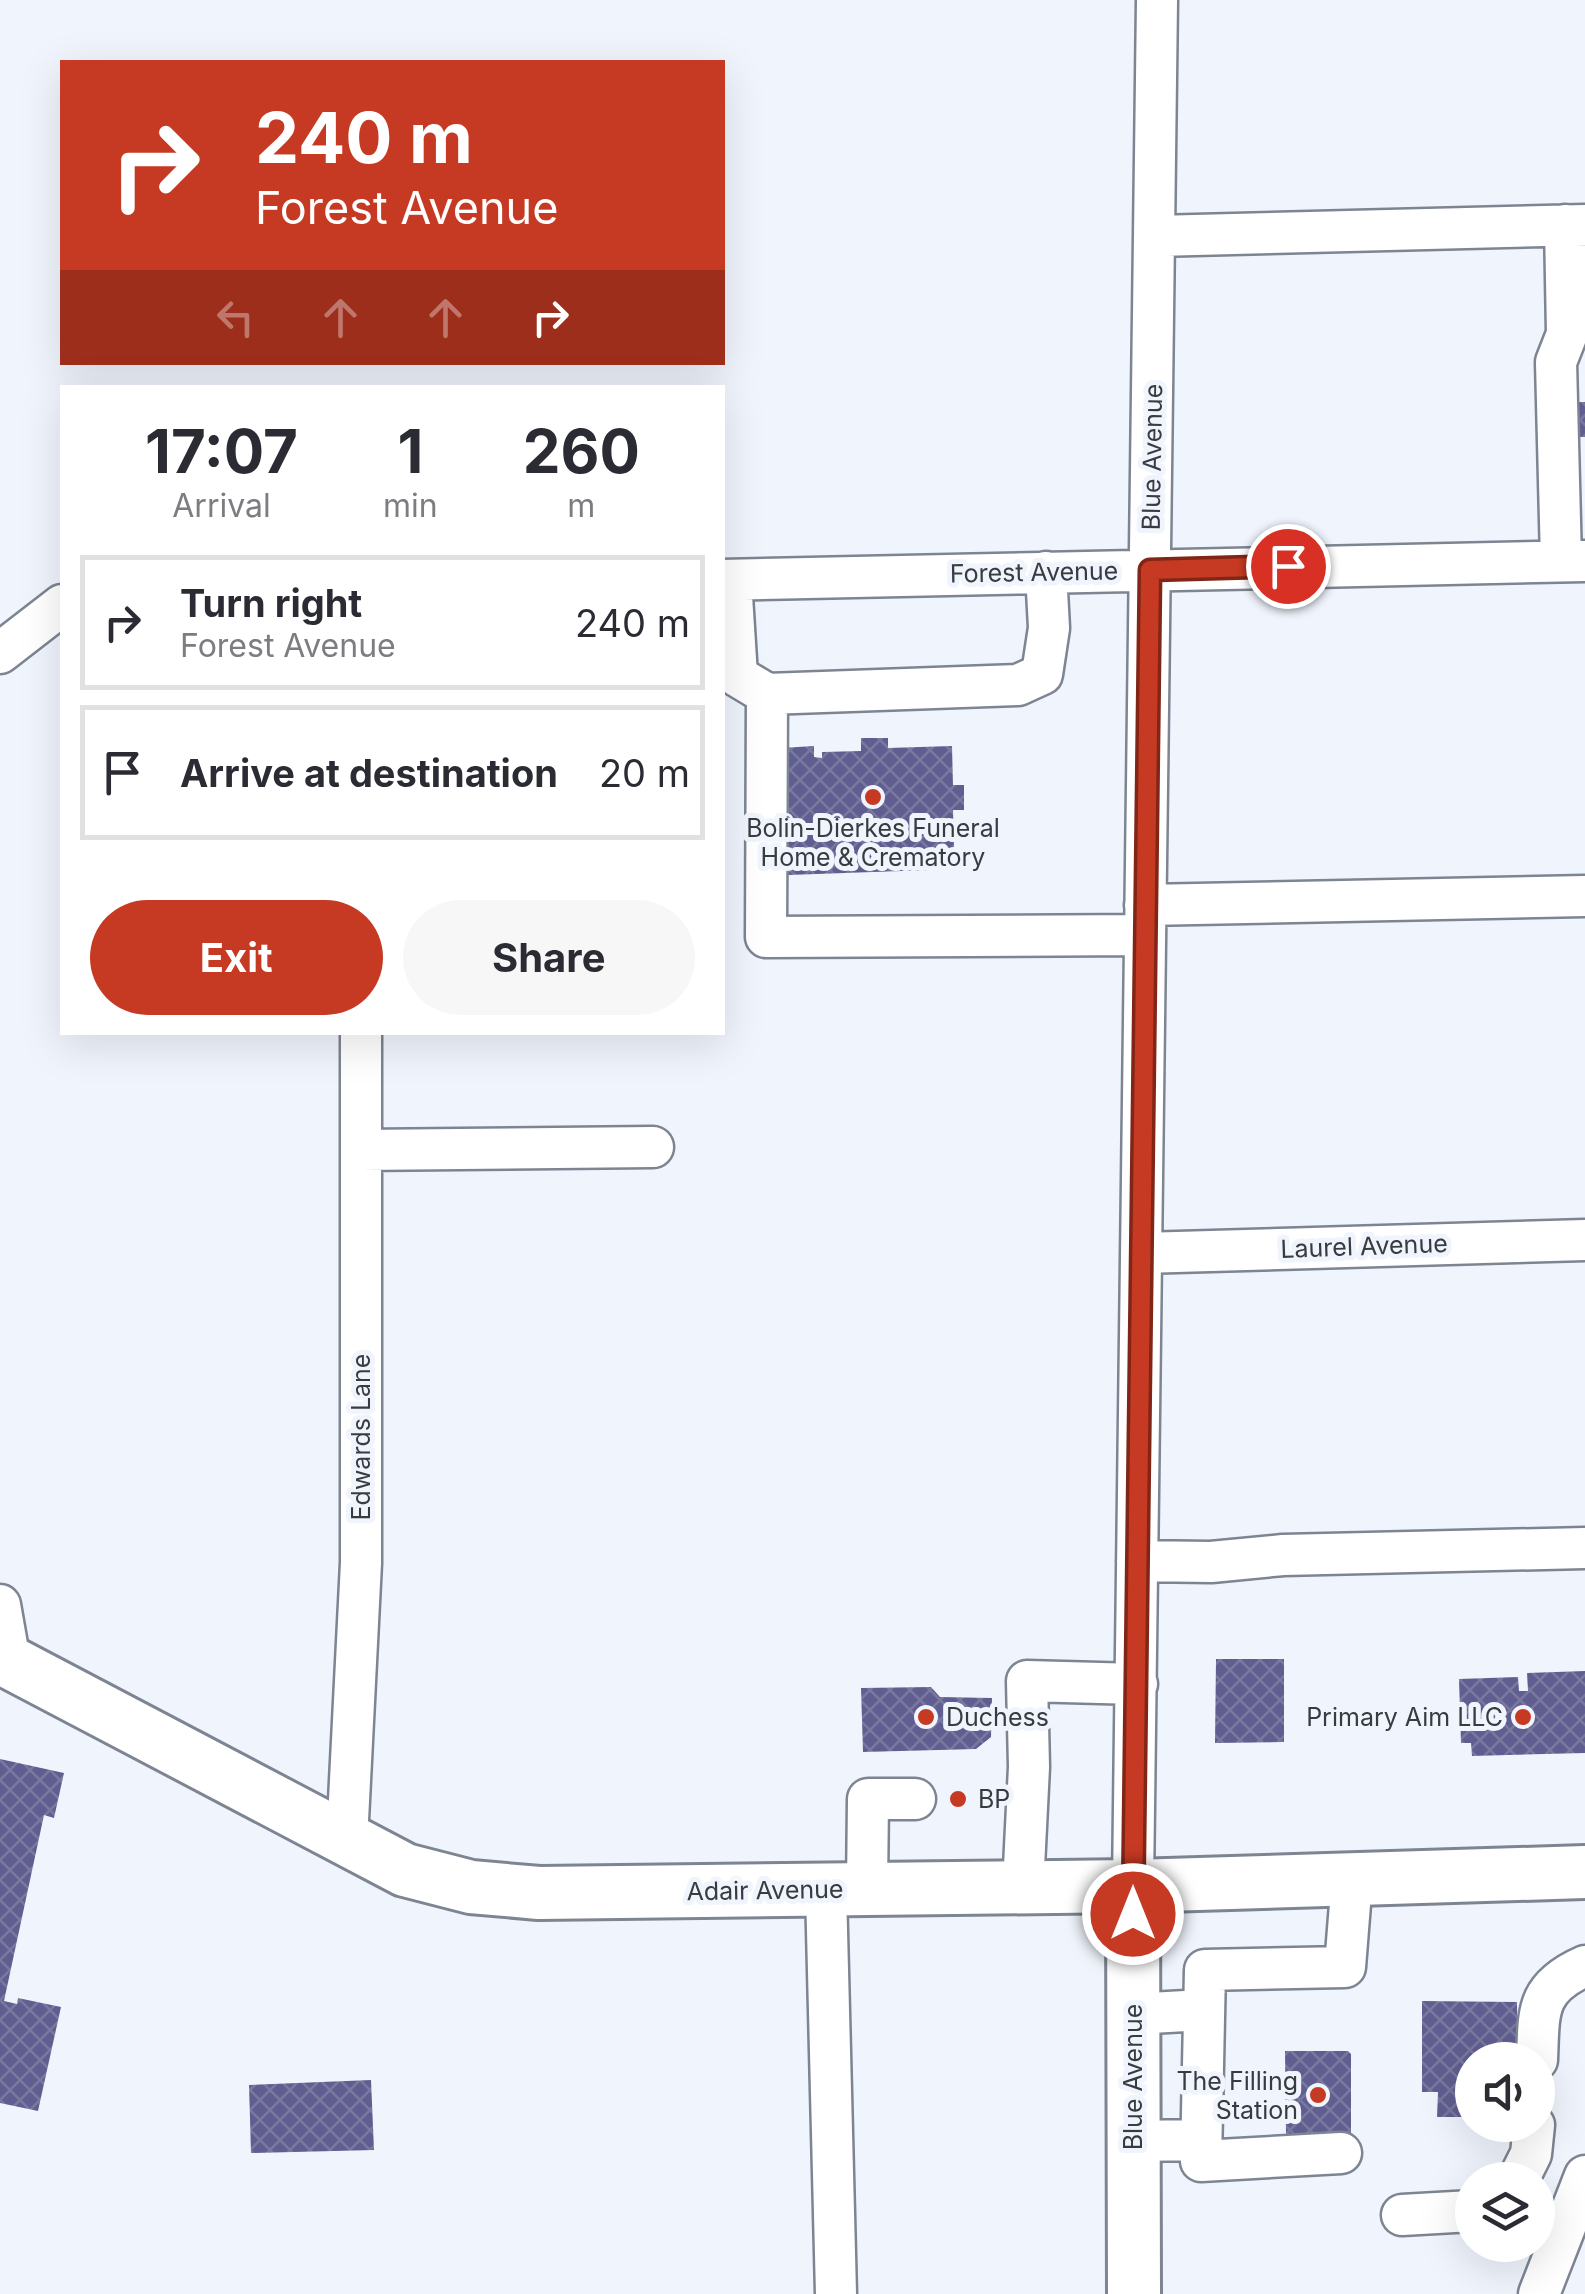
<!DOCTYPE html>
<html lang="en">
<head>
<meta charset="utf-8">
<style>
  :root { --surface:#fff; --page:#f7f7f7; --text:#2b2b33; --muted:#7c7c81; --line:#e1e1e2; --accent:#c63a23 }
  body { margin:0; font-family:Inter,sans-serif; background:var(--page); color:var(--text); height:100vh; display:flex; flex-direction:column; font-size:38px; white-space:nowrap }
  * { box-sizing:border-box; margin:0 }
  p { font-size:32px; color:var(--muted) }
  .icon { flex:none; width:55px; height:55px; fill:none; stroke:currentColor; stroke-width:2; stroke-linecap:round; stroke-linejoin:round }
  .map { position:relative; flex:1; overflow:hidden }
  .panel { position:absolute; left:60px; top:385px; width:665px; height:650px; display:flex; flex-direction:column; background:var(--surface); border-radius:0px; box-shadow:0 10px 40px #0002 }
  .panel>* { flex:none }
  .hud { position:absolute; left:60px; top:60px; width:665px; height:305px; border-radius:0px; box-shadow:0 10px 40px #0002; background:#c63a23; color:#fff; overflow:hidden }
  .controls { position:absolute; left:1455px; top:2042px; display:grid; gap:20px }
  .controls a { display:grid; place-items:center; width:100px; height:100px; border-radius:50%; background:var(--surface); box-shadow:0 10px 40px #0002; font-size:50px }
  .pin { position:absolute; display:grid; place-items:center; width:85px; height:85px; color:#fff; margin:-42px; border:5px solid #fff; border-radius:50%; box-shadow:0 2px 10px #0007 }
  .me { position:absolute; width:110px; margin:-55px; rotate:0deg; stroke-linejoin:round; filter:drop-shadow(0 0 8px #0008) }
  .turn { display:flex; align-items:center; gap:35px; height:210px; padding:0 30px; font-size:45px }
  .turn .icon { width:130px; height:130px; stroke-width:2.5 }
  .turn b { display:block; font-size:70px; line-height:85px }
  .lanes { display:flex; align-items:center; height:95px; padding:0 30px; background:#0003; justify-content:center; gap:50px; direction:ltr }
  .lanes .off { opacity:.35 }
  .eta { display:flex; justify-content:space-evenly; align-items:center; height:170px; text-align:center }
  .eta b { font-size:60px; font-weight:700; line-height:70px }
  .button { display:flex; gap:20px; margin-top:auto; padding:20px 30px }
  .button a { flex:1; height:115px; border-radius:60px; background:var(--accent); color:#fff; font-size:40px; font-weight:700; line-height:115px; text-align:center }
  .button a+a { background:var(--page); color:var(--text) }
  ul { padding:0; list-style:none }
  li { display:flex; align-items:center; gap:30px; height:135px; margin:0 20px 15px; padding:0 10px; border:5px solid var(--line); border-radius:0px }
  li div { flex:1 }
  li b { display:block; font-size:38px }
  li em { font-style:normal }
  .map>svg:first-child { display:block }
</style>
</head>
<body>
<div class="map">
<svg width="1585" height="2294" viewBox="0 0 1585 2294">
  <defs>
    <pattern id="building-cross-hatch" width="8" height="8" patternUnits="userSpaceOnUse" patternTransform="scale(2.5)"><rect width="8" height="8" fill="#605e90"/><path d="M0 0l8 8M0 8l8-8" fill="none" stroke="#79789e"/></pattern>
  </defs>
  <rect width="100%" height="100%" fill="#f0f5fd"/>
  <!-- building -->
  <path fill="url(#building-cross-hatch)" d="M1563,402H1585V437H1564Z
    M861,738H888V748L952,746L953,785H964V810H953L954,848L930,849V870L788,875L787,855H785L781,748L814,746V757L822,758V752L861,751Z
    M1216,1659H1284V1742L1215,1743Z
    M1585,1671V1753L1472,1756L1471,1743H1461L1459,1679L1518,1677L1519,1691H1528L1527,1673Z
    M931,1687L940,1697L992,1698L991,1737L976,1749L863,1752L861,1688Z
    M0,1759L64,1773L54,1818L44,1815L4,2001L17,2004L18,1998L61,2007L38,2111L0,2103Z
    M1422,2001L1517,2002V2060H1472V2117H1437L1438,2092H1422Z
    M1285,2051H1348L1351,2054V2135H1286Z
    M371,2080L374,2150L251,2153L249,2085Z"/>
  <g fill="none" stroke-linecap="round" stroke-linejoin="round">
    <defs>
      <path id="minor" d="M1156,236L1585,225
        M1561,561L1556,362L1567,334L1565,225
        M722,580L1585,561
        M731,580L737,676L767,694L766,937L1144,935
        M0,653L62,605
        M767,694L1018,685L1042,674L1049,628L1046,572
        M1145,905L1585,896
        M361,1150L653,1147
        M1142,1253L1585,1240
        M1137,1561L1211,1562L1283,1555L1585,1548
        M0,1605L10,1662
        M347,1840L361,1563V1032
        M1133,1886L1157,0
        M1023,1887L1029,1767L1027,1681L1137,1684
        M867,1889L868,1799H915
        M826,1890L836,2294
        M1133,2014L1203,2010
        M1537,2060C1539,2012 1535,1988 1585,1966
        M1133,2141L1201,2140
        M1341,2153L1201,2161L1205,1970L1345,1967L1352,1879
        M1518,2180L1531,2154L1534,2125
        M1402,2215L1472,2211
        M1539,2294L1585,2176"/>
      <path id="major" d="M0,1657L405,1870L471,1887L539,1893L1133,1886L1585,1872
        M1133,1886L1134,2294"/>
    </defs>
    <!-- minor casing -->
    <use href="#minor" stroke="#7d8592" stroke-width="45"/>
    <!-- major casing -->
    <use href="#major" stroke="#7d8592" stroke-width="58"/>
    <!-- minor -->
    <use href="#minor" stroke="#fff" stroke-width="40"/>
    <!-- major -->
    <use href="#major" stroke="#fff" stroke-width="52"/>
  </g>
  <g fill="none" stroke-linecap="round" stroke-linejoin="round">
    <defs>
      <path id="route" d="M1133,1914L1150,570L1288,566"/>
    </defs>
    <!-- route casing -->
    <use href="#route" stroke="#812617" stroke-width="25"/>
    <!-- route -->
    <use href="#route" stroke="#c63a23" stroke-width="18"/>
  </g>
  <!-- markers -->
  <g fill="#c63a23" stroke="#f0f5fd" stroke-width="4">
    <circle cx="873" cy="797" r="10"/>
    <circle cx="926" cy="1717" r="10"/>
    <circle cx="1523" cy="1717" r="10"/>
    <circle cx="958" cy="1799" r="10"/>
    <circle cx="1318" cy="2095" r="10"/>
  </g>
  <g text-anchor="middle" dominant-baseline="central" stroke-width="10" stroke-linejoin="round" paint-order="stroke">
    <!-- street labels -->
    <g font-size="25" fill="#383b40" stroke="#f0f5fd">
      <text transform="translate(1152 457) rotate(-89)">Blue Avenue</text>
      <text transform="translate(1034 572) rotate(-1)">Forest Avenue</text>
      <text transform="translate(1364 1246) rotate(-2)">Laurel Avenue</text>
      <text transform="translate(361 1437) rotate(-90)">Edwards Lane</text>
      <text transform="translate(765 1890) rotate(-1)">Adair Avenue</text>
      <text transform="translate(1133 2077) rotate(-90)">Blue Avenue</text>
    </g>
    <!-- poi labels -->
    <g font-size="25" fill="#383b40" stroke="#f0f5fd" text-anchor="start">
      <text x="873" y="828" text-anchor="middle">Bolin-Dierkes Funeral<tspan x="873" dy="29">Home &amp; Crematory</tspan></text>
      <text x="946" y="1717">Duchess</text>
      <text x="1503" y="1717" text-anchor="end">Primary Aim LLC</text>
      <text x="978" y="1799">BP</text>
      <text x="1298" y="2081" text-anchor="end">The Filling<tspan x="1298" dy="29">Station</tspan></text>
    </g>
  </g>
</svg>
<div class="controls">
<a><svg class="icon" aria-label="sound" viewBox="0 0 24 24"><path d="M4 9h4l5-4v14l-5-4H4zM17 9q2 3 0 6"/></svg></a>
<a><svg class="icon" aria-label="layers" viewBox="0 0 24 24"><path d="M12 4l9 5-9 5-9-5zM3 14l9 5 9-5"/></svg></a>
</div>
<div class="pin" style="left:1288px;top:566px;background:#d93025"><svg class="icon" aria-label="arrive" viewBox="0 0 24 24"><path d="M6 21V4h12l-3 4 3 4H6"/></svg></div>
<svg class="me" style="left:1133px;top:1914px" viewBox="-20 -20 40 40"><circle r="17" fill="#c63a23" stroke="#fff" stroke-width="3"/><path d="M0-11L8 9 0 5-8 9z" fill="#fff"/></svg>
<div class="hud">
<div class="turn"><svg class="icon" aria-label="right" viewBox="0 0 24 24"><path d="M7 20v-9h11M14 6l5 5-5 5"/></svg><div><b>240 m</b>Forest Avenue</div></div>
<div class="lanes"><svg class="icon off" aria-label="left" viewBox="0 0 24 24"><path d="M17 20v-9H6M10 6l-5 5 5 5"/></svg><svg class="icon off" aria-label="ahead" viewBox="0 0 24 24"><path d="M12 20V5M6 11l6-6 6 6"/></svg><svg class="icon off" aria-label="ahead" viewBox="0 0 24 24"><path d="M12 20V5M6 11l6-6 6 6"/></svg><svg class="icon" aria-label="right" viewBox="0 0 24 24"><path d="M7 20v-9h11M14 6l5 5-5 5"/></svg></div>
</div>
<section class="panel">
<div class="eta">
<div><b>17:07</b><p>Arrival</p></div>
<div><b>1</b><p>min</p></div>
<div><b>260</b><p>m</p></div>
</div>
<ul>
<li><svg class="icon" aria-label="right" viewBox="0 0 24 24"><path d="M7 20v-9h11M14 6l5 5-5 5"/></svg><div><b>Turn right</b><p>Forest Avenue</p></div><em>240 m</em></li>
<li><svg class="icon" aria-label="arrive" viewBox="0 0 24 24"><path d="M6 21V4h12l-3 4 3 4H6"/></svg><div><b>Arrive at destination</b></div><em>20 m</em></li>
</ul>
<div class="button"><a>Exit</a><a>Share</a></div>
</section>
</div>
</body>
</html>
